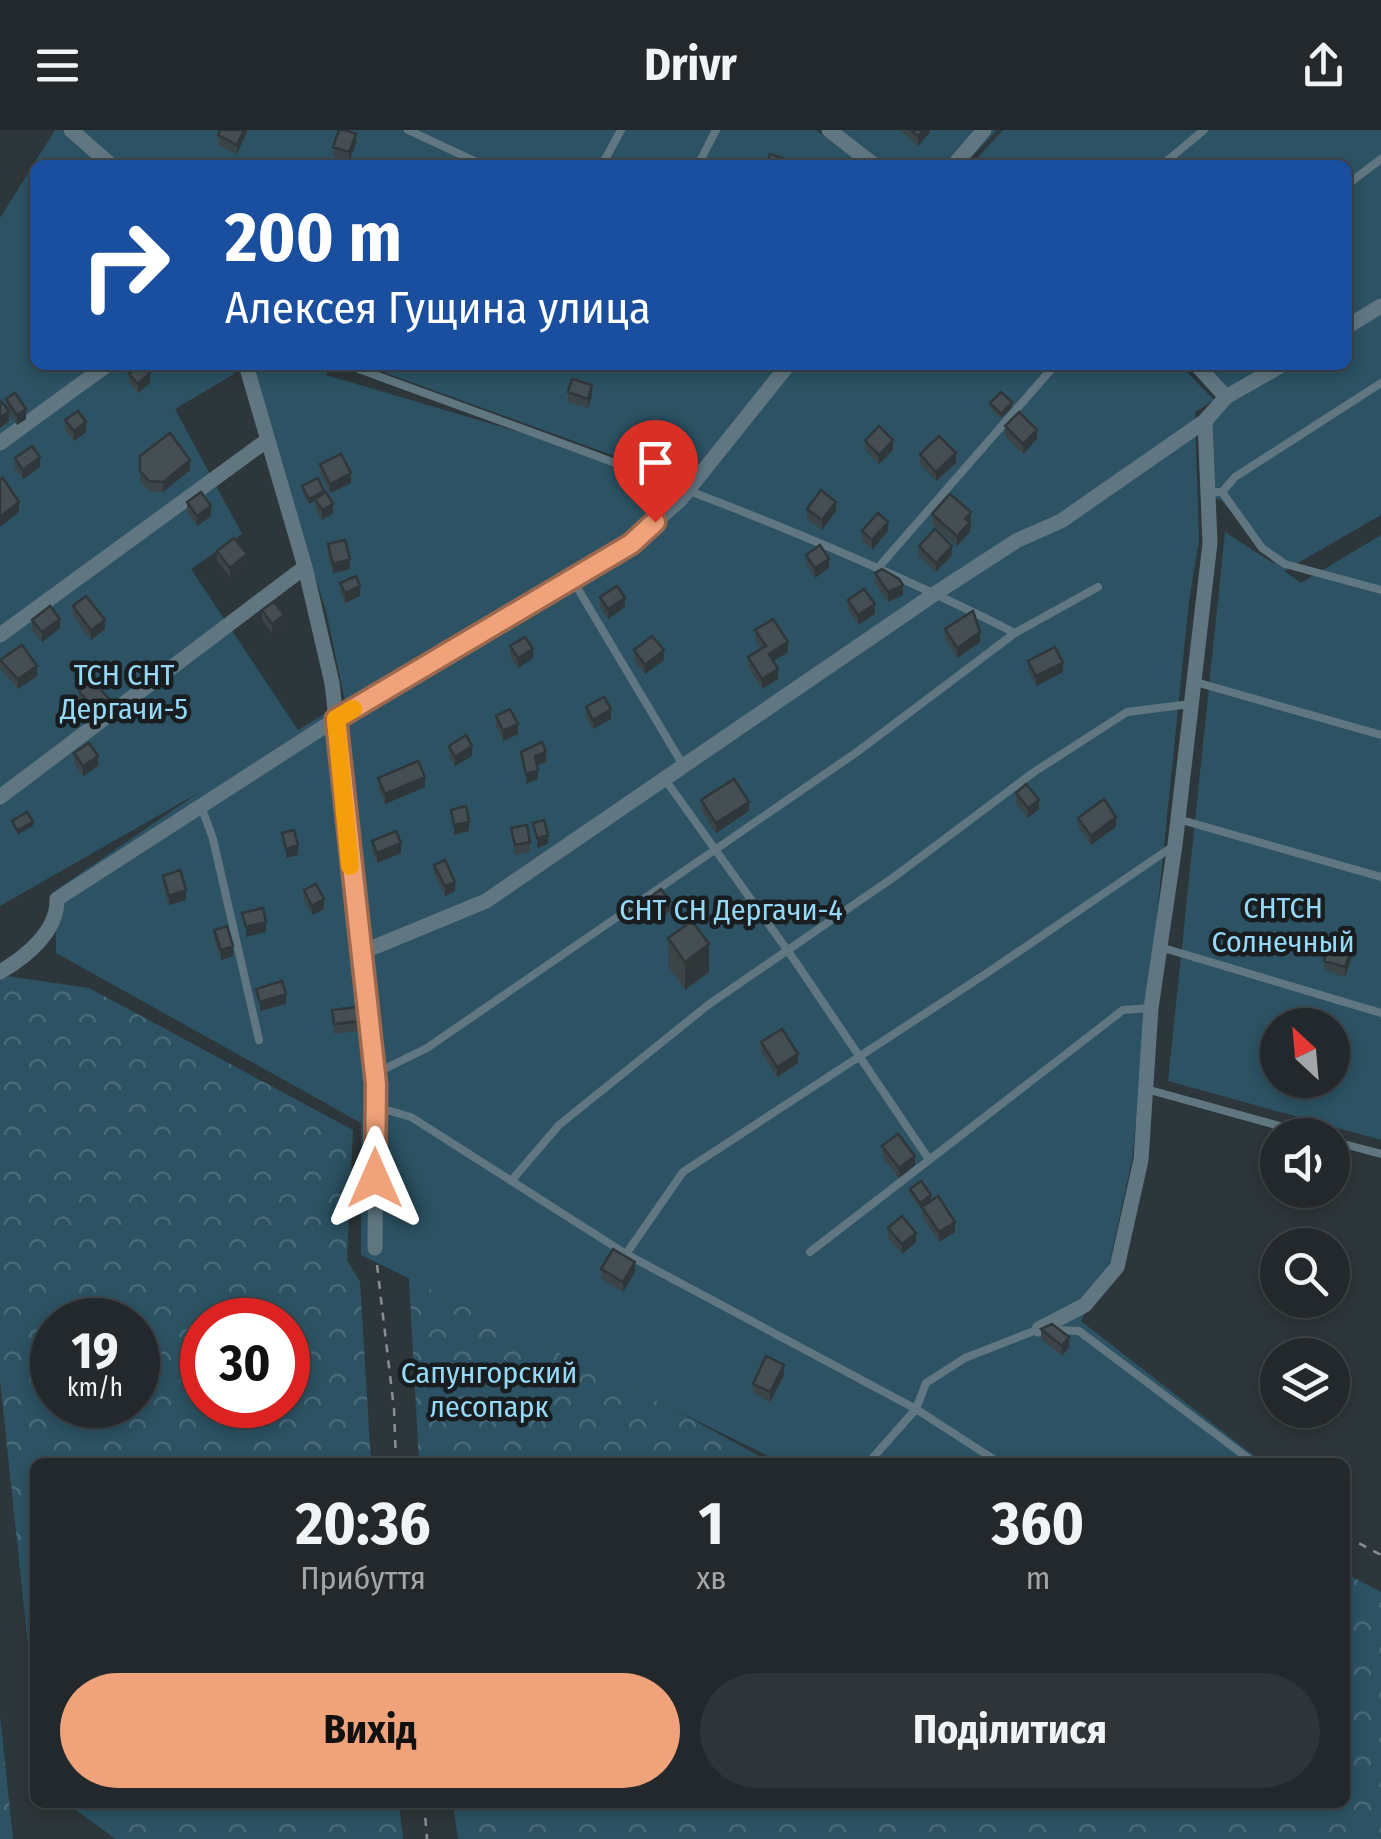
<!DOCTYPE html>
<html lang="uk">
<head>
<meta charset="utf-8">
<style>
  :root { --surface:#22282c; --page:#2e3438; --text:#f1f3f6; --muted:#a2a6a9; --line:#3f4448; --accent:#f0a27a }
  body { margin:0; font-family:"Fira Sans Condensed",sans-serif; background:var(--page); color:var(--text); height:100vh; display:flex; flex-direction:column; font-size:38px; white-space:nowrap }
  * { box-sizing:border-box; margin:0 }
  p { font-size:32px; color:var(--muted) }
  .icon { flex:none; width:55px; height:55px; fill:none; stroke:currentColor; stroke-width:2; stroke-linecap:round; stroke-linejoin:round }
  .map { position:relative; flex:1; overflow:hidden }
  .side { position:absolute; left:30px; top:1328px; width:1320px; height:350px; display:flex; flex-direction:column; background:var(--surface); border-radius:15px; box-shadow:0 5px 15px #0003,0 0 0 2px var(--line) }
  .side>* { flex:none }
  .top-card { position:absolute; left:30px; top:30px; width:1322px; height:210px; border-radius:15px; box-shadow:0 5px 15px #0003,0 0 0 2px var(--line); background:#1a4fa0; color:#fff; overflow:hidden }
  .needle { width:65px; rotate:334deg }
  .fabs { position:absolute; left:1260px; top:878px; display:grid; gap:20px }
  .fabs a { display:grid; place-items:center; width:90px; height:90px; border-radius:50%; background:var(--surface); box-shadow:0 5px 15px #0003,0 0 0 2px var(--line); font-size:50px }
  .speed { position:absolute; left:30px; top:1168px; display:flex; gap:20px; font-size:50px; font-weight:700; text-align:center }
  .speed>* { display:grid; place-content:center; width:130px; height:130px; border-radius:50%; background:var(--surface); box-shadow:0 5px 15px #0003,0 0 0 2px var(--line); line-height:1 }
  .speed small { font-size:25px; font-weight:400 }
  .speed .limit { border:15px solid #d22; background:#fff; color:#111 }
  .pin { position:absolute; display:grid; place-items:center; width:85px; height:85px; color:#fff; margin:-102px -42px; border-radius:50% 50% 50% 0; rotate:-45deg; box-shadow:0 0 10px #0007 }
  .pin .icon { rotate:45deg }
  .me { position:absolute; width:110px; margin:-55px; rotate:0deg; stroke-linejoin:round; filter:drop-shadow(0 0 8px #0008) }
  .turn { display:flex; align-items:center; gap:35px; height:210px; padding:0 30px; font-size:45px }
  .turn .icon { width:130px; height:130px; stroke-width:2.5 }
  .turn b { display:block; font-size:70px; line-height:85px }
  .eta { display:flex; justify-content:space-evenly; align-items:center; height:170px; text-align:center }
  .eta b { font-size:60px; font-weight:700; line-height:70px }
  .button { display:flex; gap:20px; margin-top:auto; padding:20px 30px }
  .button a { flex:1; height:115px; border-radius:60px; background:var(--accent); color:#111; font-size:40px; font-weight:700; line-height:115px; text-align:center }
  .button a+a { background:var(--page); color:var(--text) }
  header { display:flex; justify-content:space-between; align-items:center; height:130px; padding:0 30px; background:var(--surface); font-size:45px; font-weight:700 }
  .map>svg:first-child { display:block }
</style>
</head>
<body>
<header><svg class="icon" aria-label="menu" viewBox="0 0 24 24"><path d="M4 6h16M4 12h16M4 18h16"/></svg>Drivr<svg class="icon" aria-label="share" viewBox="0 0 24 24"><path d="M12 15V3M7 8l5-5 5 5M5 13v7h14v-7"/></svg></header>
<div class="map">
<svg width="1381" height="1709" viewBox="0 0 1381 1709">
  <defs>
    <pattern id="forest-crowns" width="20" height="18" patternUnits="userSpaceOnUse" patternTransform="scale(2.5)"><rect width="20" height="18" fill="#2c5263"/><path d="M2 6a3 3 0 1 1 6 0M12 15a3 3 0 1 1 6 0" fill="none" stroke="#4a6a79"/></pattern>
  </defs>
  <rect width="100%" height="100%" fill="#2d363a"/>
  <!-- forest -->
  <path fill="url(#forest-crowns)" fill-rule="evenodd" d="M0,845L89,858L353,1000L347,1130L360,1152L371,1332H35V1582L0,1250ZM52,1190H138V1275H52ZM202,1190H288V1275H202Z
    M408,1133L770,1332H419Z
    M1345,1443L1381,1462V1709H458L453,1673L1345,1672Z
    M0,1585L13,1709H0Z
    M66,1673H399L403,1709H116Z"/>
  <!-- garden -->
  <path fill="#2c5263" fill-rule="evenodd" d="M55,0H62L94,28L70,0H816L863,35H35V235H232L234,244L175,279L242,404L191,439L298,600L345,571L326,481L247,235H332L326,245L678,349L364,235H1180L1214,270L1195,282L1199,410L1189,471L1132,1030L1110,1131L1081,1191L1262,1332H780L361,1125V993L56,823V760L198,663L0,776V88Z
    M832,0H997L964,35H878Z
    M1003,0H1381V385L1284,441L1301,453L1381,405V1010L1168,951L1225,402L1276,435L1221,370L1201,363L1200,284L1217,268L1186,235H1348V35H971ZM1278,895H1332V950H1278Z"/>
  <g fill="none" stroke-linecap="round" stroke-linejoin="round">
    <!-- path -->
    <path stroke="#899093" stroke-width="2.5" stroke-dasharray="8 8" stroke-linecap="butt" d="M377,1135L394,1279L396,1332
      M1345,1406L1381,1425
      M424,1672L427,1709"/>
    <!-- lane -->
    <path stroke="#607782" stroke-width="8" d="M408,0L483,35
      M602,35L621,0
      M698,35L716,0
      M1162,35L1204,0
      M1348,54L1381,29
      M348,235C572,318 801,394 1015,503
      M1207,362H1222L1235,347L1381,253
      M1222,362L1262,418L1285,434L1381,460
      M877,439L1055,235
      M572,449L683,635
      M1192,551L1381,605
      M664,648L795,831L928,1028
      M201,676L213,709L259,910
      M1178,689L1381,747
      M1160,817L1381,883
      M374,944L427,918L857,622L1015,503L1098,457
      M1146,959L1312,1005
      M376,977L411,987L626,1124L916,1279L998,1332
      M1332,1011L1381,1024
      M511,1051L559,995L708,875L894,747L1034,642L1127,582L1190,574
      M810,1122L1123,880L1151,878
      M626,1124L683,1042L990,841L1175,715
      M1053,1200L1079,1201L1253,1332
      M869,1332L916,1279L926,1253L965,1228L1039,1199"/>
    <!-- street -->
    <path stroke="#607782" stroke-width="15" d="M71,0L111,35
      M829,0L874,35
      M954,35L984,0
      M1348,196L1381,176
      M246,235L305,437L332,553L376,954L375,1118
      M1226,267L1282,235
      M0,313L107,235
      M0,505L266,311
      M0,667L305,437
      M360,823L486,771L936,463L1016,411L1061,391L1205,291L1226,267L1197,235
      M0,842C26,827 58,801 57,769L336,589L631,414L680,370L788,235
      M1039,1199L1085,1175L1117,1137L1141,1030L1151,878L1175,715L1210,413L1205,291"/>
  </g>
  <!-- wall -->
  <path fill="#3b4447" d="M247,0L237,24L218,15V5Z
    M900,0H930V2L918,16Z
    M356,13L349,32L333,26V17Z
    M129,244L150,253L138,263L129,253Z
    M568,262L592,265L588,278L568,272Z
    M6,269L26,289L17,295L9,283V291L0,298V270L6,278Z
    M990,273L1012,277L1001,288L990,278Z
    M65,290L86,302L74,311L65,300Z
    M1005,296L1037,309L1023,324L1005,306Z
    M865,311L893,320L879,334L865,320Z
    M920,324L956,333L936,351L920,334Z
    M140,326L190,340L163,362L149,361L140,351Z
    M15,328L40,337L23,349L15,338Z
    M320,334L351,353L330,363L320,343Z
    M302,356L324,364L333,383L322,390L315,378V370L309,374L302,361Z
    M187,372L211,386L197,396L187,382Z
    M807,379L836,381L822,400L807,389Z
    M932,384L971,392L970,402L957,416L932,394Z
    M862,401H888L872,420L862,411Z
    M328,414L350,439L333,443L328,424Z
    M919,416L952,425L936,442L919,426Z
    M217,421L247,433L230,447L217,431Z
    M806,425L829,438L815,448L806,434Z
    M875,443L903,465L888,472L875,453Z
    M340,453L360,466L345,473L340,462Z
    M600,467L625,477L608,489L600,477Z
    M848,470L875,484L858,495L848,479Z
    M73,476L105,499L91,510L73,486Z
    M262,480L284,494L272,503L262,490Z
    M32,490L60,498L42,512L32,500Z
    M945,499L980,512L957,528L945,509Z
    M755,500L788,522L773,531L778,549L762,559L748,537V527L761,519L755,510Z
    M510,516L533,528L518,538L510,526Z
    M634,520L664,530L645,544L634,530Z
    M0,530L37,546L18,559L0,539Z
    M1028,531L1063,542L1036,556L1028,540Z
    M79,561L108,578L94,589L79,570Z
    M586,577L611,589L593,599L586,587Z
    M496,586L518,604L503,611L496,596Z
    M449,616L472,626L455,636L449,626Z
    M74,623L98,636L83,646L74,633Z
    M378,648L425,657L385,674L378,658Z
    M1016,663L1039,679L1028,688L1016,673Z
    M701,670L749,681L716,703L701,680Z
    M1078,688L1116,697L1091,715L1078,697Z
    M511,698L530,712V722L515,725Z
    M372,711L401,723L377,733L372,720Z
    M434,735L455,761L445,766L434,744Z
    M163,746L186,770L169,775L163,755Z
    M304,760L324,779L312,785L304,770Z
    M641,774L670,781L649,795L641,783Z
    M214,800L233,826L221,830L214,809Z
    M668,808L709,842L685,860L668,836Z
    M1354,820L1345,847L1324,840V831Z
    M332,880L360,891V901L334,904Z
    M761,912L798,933L777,947L761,922Z
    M882,1016L915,1035L899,1048L882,1026Z
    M910,1059L931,1070L920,1078L910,1064Z
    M922,1077L955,1102L939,1112L922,1087Z
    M888,1098L916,1112L902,1124L888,1108Z
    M601,1139L635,1142L623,1162L601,1148Z
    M1041,1199L1069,1217L1062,1226L1041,1209Z
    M784,1245L770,1272L753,1263V1254Z"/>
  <!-- shaded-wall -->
  <path fill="#30373a" d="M244,0H247V2L237,24V15Z
    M924,0H930V2L918,16V6Z
    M356,4V13L349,32V22Z
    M272,235H295L272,241Z
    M150,243V253L138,263V254Z
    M592,255V265L588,278V269Z
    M1012,272V277L1001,288V284Z
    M26,279V289L17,295V285Z
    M9,281V291L0,298V288Z
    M86,292V302L74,311V301Z
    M1037,300V309L1023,324V314Z
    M893,310V320L879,334V325Z
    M956,323V333L936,351V342Z
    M40,327V337L23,349V340Z
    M190,330V340L163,362V352Z
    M351,343V353L330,363V354Z
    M324,361V366L309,374V369Z
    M19,372V382L0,397V387Z
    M836,372V381L822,400V390Z
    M333,374V383L322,390V380Z
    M211,376V386L197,396V386Z
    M971,382L970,402L957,416V406L965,389Z
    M888,392V401L872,420V410Z
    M952,416V425L936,442V433Z
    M247,424V433L230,447V438Z
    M350,429V439L333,443V434Z
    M829,429V438L815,448V438Z
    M903,455V465L888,472V462Z
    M360,456V466L345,473V463Z
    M625,468V477L608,489V479Z
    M875,474V484L858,495V485Z
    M284,485V494L272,503V494Z
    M60,489V498L42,512V502Z
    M105,490V499L91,510V500Z
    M980,502V512L957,528V518Z
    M788,512V522L769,534V524Z
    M533,519V528L518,538V528Z
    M664,520V530L645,544V535Z
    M1063,533V542L1036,556V546Z
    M37,536V546L18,559V549Z
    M778,539V549L762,559V549Z
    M108,568V578L94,589V579Z
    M611,579V589L593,599V590Z
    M518,594V604L503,611V601Z
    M472,616V626L455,636V627Z
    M546,622V632L535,636V626Z
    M98,626V636L83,646V636Z
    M538,640V649L526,654V644Z
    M425,647V657L385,674V664Z
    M1039,670V679L1028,688V678Z
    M749,672V681L716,703V693Z
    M1116,687V697L1091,715V706Z
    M33,692V696L17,705V700Z
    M469,692V701L454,705V695Z
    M548,705V714L537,718V708Z
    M401,713V723L377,733V723Z
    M298,715V725L286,728V719Z
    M455,752V761L445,766V756Z
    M186,760V770L169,775V766Z
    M324,769V779L312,785V776Z
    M670,771V781L649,795V786Z
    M266,792V802L246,807V797Z
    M1354,811V820L1345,847V837Z
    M709,814V842L685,860V832Z
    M233,816V826L221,830V820Z
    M286,864V874L260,881V872Z
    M798,924V933L777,947V937Z
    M915,1026V1035L899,1048V1038Z
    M931,1065V1070L920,1078V1073Z
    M955,1092V1102L939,1112V1102Z
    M916,1103V1112L902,1124V1114Z
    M635,1132V1142L623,1162V1152Z
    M1069,1207V1217L1062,1226V1216Z
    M784,1235V1245L770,1272V1262Z"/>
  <!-- building -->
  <path fill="#454f53" stroke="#30373a" stroke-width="2.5" d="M220,0H244L237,15L218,5Z
    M339,0H345L356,4L349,22L333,17Z
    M911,0H924L918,6Z
    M770,24L785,29L783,35H766Z
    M140,235H143L150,243L138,254L129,244Z
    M572,249L592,255L588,269L568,262Z
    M1001,262L1012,272L1001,284L990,273Z
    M15,263L26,279L17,285L6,269Z
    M0,270L9,281L0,288Z
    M78,281L86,292L74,301L65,290Z
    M1019,282L1037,300L1023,314L1005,296Z
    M879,296L893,310L879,325L865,311Z
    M170,303L190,330L163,352L149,351L140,341V326Z
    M939,306L956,323L936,342L920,324Z
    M32,316L40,327L23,340L15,328Z
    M341,324L351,343L330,354L320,334Z
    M3,348L19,372L0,387V350Z
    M318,348L324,361L309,369L302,356Z
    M821,360L836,372L822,390L807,379Z
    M201,362L211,376L197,386L187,372Z
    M326,362L333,374L322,380L315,369Z
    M950,364L971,382L965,389L970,392L957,406L932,384Z
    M878,383L888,392L872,410L862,401Z
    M935,399L952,416L936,433L919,416Z
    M234,408L247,424L230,438L217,421Z
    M345,410L350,429L333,434L328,414Z
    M820,415L829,429L815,438L806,425Z
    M882,439L899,449L903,455L888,462L875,443Z
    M356,446L360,456L345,463L340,453Z
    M617,456L625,468L608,479L600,467Z
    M864,459L875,474L858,485L848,470Z
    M86,466L105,490L91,500L73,476Z
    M274,472L284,485L272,494L262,480Z
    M50,476L60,489L42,502L32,490Z
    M973,481L980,502L957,518L945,499Z
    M773,489L788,512L769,524L778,539L762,549L748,527L766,516L755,500Z
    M652,506L664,520L645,535L634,520Z
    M525,507L533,519L518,528L510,516Z
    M22,515L37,536L18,549L0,530Z
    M1055,517L1063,533L1036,546L1028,531Z
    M93,550L108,568L94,579L79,561Z
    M604,567L611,579L593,590L586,577Z
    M510,579L518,594L503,601L496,586Z
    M466,605L472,616L455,627L449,616Z
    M542,612L546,622L535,626L538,640L526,644L521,622Z
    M89,613L98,626L83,636L74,623Z
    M418,631L425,647L385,664L378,648Z
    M734,649L749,672L716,693L701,670Z
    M1026,654L1039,670L1028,678L1016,663Z
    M1104,669L1116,687L1091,706L1078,688Z
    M466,676L469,692L454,695L451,680Z
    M27,682L33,692L17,700L12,691Z
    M544,690L548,705L537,708L533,693Z
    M527,695L530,712L515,715L511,698Z
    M294,700L298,715L286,719L282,703Z
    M396,701L401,713L377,723L372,711Z
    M445,730L455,752L445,756L434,735Z
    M180,740L186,760L169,766L163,746Z
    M316,754L324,769L312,776L304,760Z
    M661,759L670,771L649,786L641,774Z
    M263,778L266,792L246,797L242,783Z
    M692,791L709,814L685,832L668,808Z
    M227,796L233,816L221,820L214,800Z
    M1333,804L1354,811L1345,837L1324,831Z
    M282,851L286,864L260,872L256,859Z
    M358,877L360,891L334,894L332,880Z
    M782,899L798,924L777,937L761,912Z
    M898,1004L915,1026L899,1038L882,1016Z
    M921,1051L931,1065L920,1073L910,1059Z
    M938,1066L955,1092L939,1102L922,1077Z
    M902,1086L916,1103L902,1114L888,1098Z
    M613,1119L635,1132L623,1152L601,1139Z
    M1052,1194L1069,1207L1062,1216L1041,1199Z
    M766,1226L784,1235L770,1262L753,1254Z"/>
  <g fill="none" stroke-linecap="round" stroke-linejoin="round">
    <defs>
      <path id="route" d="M375,1048L376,954L336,589L631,414L655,392"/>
    </defs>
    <!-- route casing -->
    <use href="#route" stroke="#9c694f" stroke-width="25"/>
    <!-- route -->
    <use href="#route" stroke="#f0a27a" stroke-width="18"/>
    <!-- slow -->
    <path stroke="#f59e0b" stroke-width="18" d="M350,736L336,589L353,579"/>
  </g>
  <g text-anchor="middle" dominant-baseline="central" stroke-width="9" stroke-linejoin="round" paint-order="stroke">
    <!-- park labels -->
    <g font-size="30" fill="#94d9f7" stroke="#191d1f">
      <text x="124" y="545">ТСН СНТ<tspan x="124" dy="34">Дергачи-5</tspan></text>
      <text x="1283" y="778">СНТСН<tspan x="1283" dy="34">Солнечный</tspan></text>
      <text x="731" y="780">СНТ СН Дергачи-4</text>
      <text x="489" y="1243">Сапунгорский<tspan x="489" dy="34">лесопарк</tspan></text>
    </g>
  </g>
</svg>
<div class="fabs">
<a><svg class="needle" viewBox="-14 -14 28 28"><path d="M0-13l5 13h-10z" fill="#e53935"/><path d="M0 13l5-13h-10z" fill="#a2a6a9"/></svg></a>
<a><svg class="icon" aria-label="sound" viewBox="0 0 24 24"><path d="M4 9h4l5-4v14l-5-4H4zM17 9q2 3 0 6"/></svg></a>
<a><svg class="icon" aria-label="search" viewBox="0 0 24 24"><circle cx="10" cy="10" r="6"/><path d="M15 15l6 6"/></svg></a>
<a><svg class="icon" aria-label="layers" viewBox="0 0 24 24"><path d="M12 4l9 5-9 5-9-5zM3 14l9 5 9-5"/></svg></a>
</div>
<div class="speed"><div>19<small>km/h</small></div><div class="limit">30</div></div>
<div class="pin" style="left:655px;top:392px;background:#d93025"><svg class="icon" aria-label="arrive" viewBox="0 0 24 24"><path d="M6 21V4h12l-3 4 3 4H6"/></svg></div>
<svg class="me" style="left:375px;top:1048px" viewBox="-20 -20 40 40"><path d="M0-17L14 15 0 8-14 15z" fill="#f0a27a" stroke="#fff" stroke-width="4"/></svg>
<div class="top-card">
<div class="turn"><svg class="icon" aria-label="right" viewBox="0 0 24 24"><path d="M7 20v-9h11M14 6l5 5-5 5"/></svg><div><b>200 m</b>Алексея Гущина улица</div></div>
</div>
<section class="side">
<div class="eta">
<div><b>20:36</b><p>Прибуття</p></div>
<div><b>1</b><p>хв</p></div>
<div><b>360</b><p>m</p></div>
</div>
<div class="button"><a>Вихід</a><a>Поділитися</a></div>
</section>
</div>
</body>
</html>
